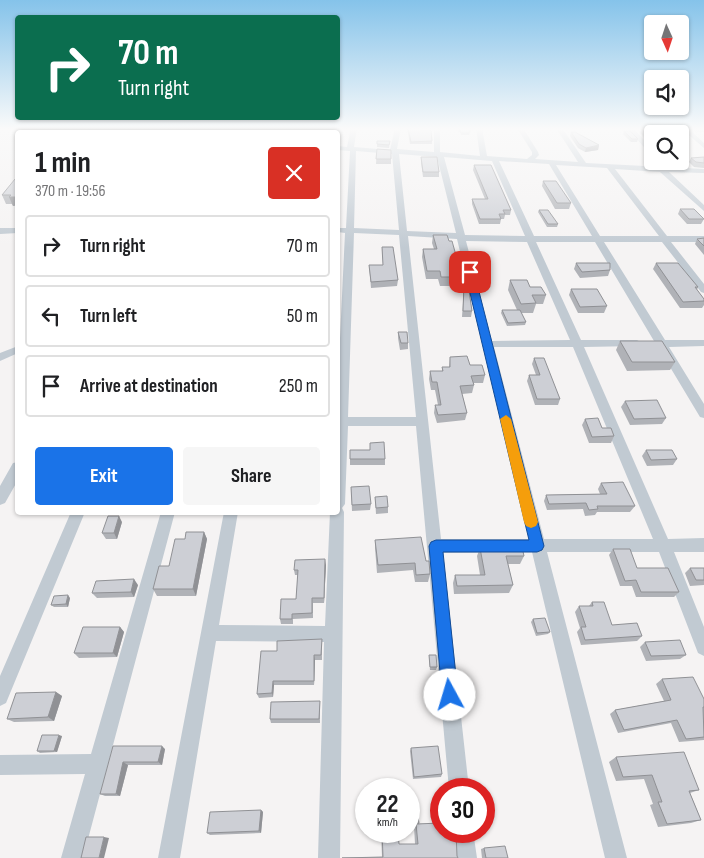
<!DOCTYPE html>
<html lang="en">
<head>
<meta charset="utf-8">
<style>
  :root { --surface:#fff; --page:#f6f6f6; --text:#202124; --muted:#757577; --line:#e0e0e0; --accent:#1a73e8 }
  body { margin:0; font-family:"Sofia Sans Condensed",sans-serif; background:var(--page); color:var(--text); height:100vh; display:flex; flex-direction:column; font-size:19px; white-space:nowrap }
  * { box-sizing:border-box; margin:0 }
  p { font-size:16px; color:var(--muted) }
  .icon { flex:none; width:28px; height:28px; fill:none; stroke:currentColor; stroke-width:2; stroke-linecap:round; stroke-linejoin:round }
  .map { position:relative; flex:1; overflow:hidden }
  .panel { position:absolute; left:15px; top:130px; width:325px; height:385px; display:flex; flex-direction:column; background:var(--surface); border-radius:5px; box-shadow:0 1px 4px #0004 }
  .panel>* { flex:none }
  .banner { position:absolute; left:15px; top:15px; width:325px; height:105px; border-radius:5px; box-shadow:0 1px 4px #0004; background:#0b6e4f; color:#fff; overflow:hidden }
  .needle { width:32px; rotate:177deg }
  .buttons { position:absolute; left:644px; top:15px; display:grid; gap:10px }
  .buttons a { display:grid; place-items:center; width:45px; height:45px; border-radius:5px; background:var(--surface); box-shadow:0 1px 4px #0004; font-size:25px }
  .speed { position:absolute; left:355px; top:778px; display:flex; gap:10px; font-size:25px; font-weight:700; text-align:center }
  .speed>* { display:grid; place-content:center; width:65px; height:65px; border-radius:50%; background:var(--surface); box-shadow:0 1px 4px #0004; line-height:1 }
  .speed small { font-size:12px; font-weight:400 }
  .speed .limit { border:8px solid #d22; background:#fff; color:#111 }
  .pin { position:absolute; display:grid; place-items:center; width:42px; height:42px; color:#fff; margin:-21px; border-radius:10px; box-shadow:0 2px 8px #0006 }
  .me { position:absolute; width:55px; margin:-28px; rotate:354deg; stroke-linejoin:round; filter:drop-shadow(0 0 4px #0008) }
  .turn { display:flex; align-items:center; gap:18px; height:105px; padding:0 20px; font-size:22px }
  .turn .icon { width:65px; height:65px; stroke-width:2.5 }
  .turn b { display:block; font-size:35px; line-height:42px }
  .round { display:grid; place-items:center; flex:none; width:52px; height:52px; border-radius:5px; background:var(--page) }
  .head { display:flex; align-items:center; justify-content:space-between; height:85px; padding:0 20px }
  h1 { font-size:30px; font-weight:700; line-height:38px }
  .primary-button { display:flex; gap:10px; margin-top:auto; padding:10px 20px }
  .primary-button a { flex:1; height:58px; border-radius:5px; background:var(--accent); color:#fff; font-size:20px; font-weight:700; line-height:58px; text-align:center }
  .primary-button a+a { background:var(--page); color:var(--text) }
  ul { padding:0; list-style:none }
  li { display:flex; align-items:center; gap:15px; height:62px; margin:0 10px 8px; padding:0 10px; border:2px solid var(--line); border-radius:5px }
  li div { flex:1 }
  li b { display:block; font-size:19px }
  li em { font-style:normal }
  .map>svg:first-child { display:block }
</style>
</head>
<body>
<div class="map">
<svg width="704" height="858" viewBox="0 0 704 858">
  <rect width="100%" height="100%" fill="#f5f3f3"/>
  <g fill="none" stroke-linecap="round" stroke-linejoin="round">
    <!-- street -->
    <path fill="#c1cad2" fill-rule="evenodd" d="M59,128L124,130L127,132L62,130Z
      M195,128H202L197,132H191Z
      M351,128H357L354,147L390,150L395,128H401L397,149L434,152V128H440V152L480,156L476,128H482L487,156L527,159L532,155V152L517,128H523L538,152L539,155L535,159L578,162L556,128H562L586,163L704,169V173L669,172L704,205V211L660,172L615,169L667,236H704V242H671L704,284V293L701,292L662,242H604L665,340H704V346L669,347L704,404V418L700,417L658,347L652,344L654,341L595,242H536L581,340H637L642,343L637,346L584,347L668,539L704,538V552H674L704,627V656L698,653L659,552H547L627,858H605L532,552L443,553L469,789H449L416,426H348L345,504L342,508L344,512L340,858H318L324,642L216,641L180,858H158L224,512H238L219,625L325,626L330,512H338V380L345,233L338,232V228H346L350,151L338,150V146L347,147ZM356,151L392,154L399,230L354,228ZM399,154L437,157L456,233L407,231ZM444,157L492,161L525,236L465,235ZM499,161L549,164L592,236H534ZM556,165L607,168L659,236H600ZM354,233L399,235L416,417H348ZM408,236L457,239L529,539H441ZM466,241L527,242L570,340L492,341ZM494,347H573L653,539H544Z
      M627,128H633L652,149V155L650,154Z
      M671,128H704V132L691,131L704,143V148L683,130Z
      M0,228H18V233L0,234Z
      M18,346V353L0,361V353Z
      M18,462V480L5,503L0,505V486L13,463Z
      M71,512H85L6,703L0,706V676Z
      M161,512H175L83,858H61L85,774L0,775V755L91,754Z
      M453,831H473L477,858H455Z"/>
  </g>
  <!-- wall -->
  <path fill="#b0b2b7" d="M407,128H421V130L432,141V144H410Z
    M459,128H472L469,135H461L460,132H458Z
    M642,128L682,134L680,139V134H652V141H648L640,133Z
    M624,131L638,139L637,142H631L623,134Z
    M571,132L599,145L598,150L585,152L578,148L570,136Z
    M377,141H390L389,148L377,147Z
    M377,149L391,159V164H376Z
    M421,157L439,172V177H423L421,162Z
    M704,157V168L694,167L689,162L691,158Z
    M474,165L511,210L510,215H505L504,219H501L500,224H479L472,204V199H485L473,170Z
    M18,179V205L13,206L12,204H6L2,195Z
    M543,181L571,203L569,209H555L542,186Z
    M680,209L704,219L701,224H687L678,214Z
    M539,210L558,224L557,227H547L538,212Z
    M433,235L449,241L457,259L466,277L465,284L472,311L471,317H462L464,286H440L438,279H426L422,257L423,249H434L432,243Z
    M704,238V255L695,244L697,239Z
    M382,247L398,280L397,286L371,288L369,265H383Z
    M576,263L610,270L608,276L580,278L574,269Z
    M656,263L698,287L697,290L704,299V305L702,308H680L653,269Z
    M510,280L530,287L546,295L543,304H536L533,313H521L526,322L525,325L507,326L501,313L502,310H517L508,290Z
    M571,289L607,306L604,313H578L569,295Z
    M398,332L408,343V349L400,350L398,338Z
    M620,341L675,362L670,370L627,371L616,350Z
    M450,357L470,365L485,375L483,383H473L474,385L472,393L462,394L467,413L465,420L437,423L434,413L435,405H438L435,390H431L429,379L430,371H442V367H449Z
    M534,358L560,399L558,405H535L527,381L529,375H536L532,364Z
    M625,401L666,418L662,424L630,425L621,407Z
    M585,419L602,428L614,436L611,443H589L582,425Z
    M370,443L385,459V465H350V450H370Z
    M646,450L677,459L673,465L647,466L642,456Z
    M601,483L635,506L630,512H597L595,515L585,516L583,509L547,510L544,501L546,495L600,494L598,489Z
    M351,487L371,504L370,510L352,511Z
    M375,497L388,507V513L376,514Z
    M122,522L117,539H106L102,533Z
    M204,532L207,539L196,596H157L153,589L169,566L185,539Z
    M375,540L426,561L430,574L428,582H415L413,570L377,573L375,548Z
    M480,548L524,556L520,564H508L513,585L509,593L454,594L453,583L455,575H480L477,556Z
    M613,549L637,568L679,592L674,597H636L632,586H620L609,555Z
    M326,565L324,603H313V618L293,619V624H281L280,619L296,599L298,575H295L294,570Z
    M690,568H704V585L690,586L685,573Z
    M138,585L134,597L97,598L92,593Z
    M70,598L68,607H54L51,605Z
    M592,602L612,625L642,636L637,641L581,645L577,632L580,628L575,612L579,606H589Z
    M533,619L550,632L548,634L536,636L531,622Z
    M120,627L124,632L117,657L79,658L74,653Z
    M322,639V660H315L314,685H274L273,697L259,698L257,694Z
    M645,642L686,655L680,659L646,661L640,647Z
    M429,655L437,667L436,670H430L429,658Z
    M662,679L704,699V740L679,742L671,723L618,733L610,714L615,710L664,701L656,684Z
    M427,686L440,696L439,698H427L426,688Z
    M56,692L62,696L54,721L14,722L7,719Z
    M320,701V723H271L270,719Z
    M62,736L57,752L40,753L37,751Z
    M113,746L165,749L162,765H128L120,796H105L100,794Z
    M411,748L442,774L441,777L413,779L410,751Z
    M616,757L699,790L690,793L701,820L691,823L658,827L650,805L653,804L644,779L616,781L609,762Z
    M261,810L263,812L261,833L210,835L207,833Z
    M409,811L419,824L456,831L382,857L381,831H398L399,844H415L414,826L416,824L409,825Z
    M484,848L508,858H482L481,849Z"/>
  <!-- shaded-wall -->
  <path fill="#909195" d="M599,145L598,150L585,152L586,148Z
    M9,197H18V205L13,206Z
    M119,516L122,522L117,539L114,533Z
    M204,532L207,539L196,596L193,589Z
    M325,559L326,565L324,603V598Z
    M134,579L138,585L134,597L131,592Z
    M68,595L70,598L68,607L66,604Z
    M120,627L124,632L117,657L113,653Z
    M314,655L315,660L314,685Z
    M273,681L274,685L273,697L272,693Z
    M56,692L62,696L54,721L48,717Z
    M59,735L62,736L57,752L54,751Z
    M162,746L165,749L162,765L158,762Z
    M123,762L128,765L120,796L116,794Z
    M261,810L263,812L261,833L259,831Z
    M104,837L109,838L104,858H99Z"/>
  <!-- building -->
  <path fill="#cdcfd5" stroke="#909195" d="M408,128H421V130H431L432,141L411,142Z
    M459,128H471L469,133H461L460,130H458Z
    M642,128H674L682,134H652V136H650Z
    M624,131H630L638,139H632Z
    M571,132H575L599,145L586,148L579,144Z
    M377,141H390L389,145L377,144Z
    M377,149L391,150V159H376Z
    M421,157H437L439,172H423Z
    M704,157V163L696,162L691,158Z
    M474,165H491L511,210H503L505,214H499L501,219H480L472,199H488Z
    M15,179H18V197H9L11,195H2Z
    M543,181H556L571,203H557Z
    M680,209H694L704,219H689Z
    M539,210H548L558,224H548Z
    M433,235H447L449,241H452L457,259H462L466,277H441L440,271H427L423,249H437Z
    M704,238V246L697,239Z
    M382,247H393L398,280L371,282L369,265H383Z
    M576,263H610V270L582,272Z
    M656,263H678L698,287H695L704,299V301L683,302Z
    M510,280H527L530,287H541L546,295H532L536,303L521,304Z
    M464,284H468L472,311H463Z
    M571,289H597L607,306L580,307Z
    M502,310H520L526,322L508,323Z
    M398,332H407L408,343H401Z
    M620,341H662L675,362H632Z
    M467,356L470,365H482L485,375L471,376L474,385L460,386L467,413L438,415L435,405H441L437,382H432L430,371H443L442,367H450V357Z
    M534,358H544L560,399H537L529,375H540Z
    M657,400L666,418L634,419L625,401Z
    M598,418L602,428H611L614,436L592,437L585,419Z
    M384,442L385,459H350V450H370V443Z
    M646,450H672L677,459L651,460Z
    M623,482L635,506H597L598,509L589,510L586,503L549,504L546,495L607,494L601,483Z
    M369,486L371,504L352,505L351,487Z
    M387,496L388,507L376,508L375,497Z
    M108,516H119L114,533H102Z
    M186,532H204L193,589H153L159,566H169L175,539H185Z
    M421,537L426,561H429L430,574L416,575L415,563L378,565L375,540Z
    M522,547L524,556H506L513,585L457,586L455,575H485L480,548Z
    M613,549H630L637,568H668L679,592H641L636,580L625,581Z
    M325,559L324,598H312V613L292,614V619H280L281,599H296L298,570H294L295,560Z
    M690,568H704V580H696Z
    M134,579L131,592L92,593L96,581Z
    M68,595L66,604L51,605L54,596Z
    M592,602H604L612,625L637,623L642,636L585,640L581,627H586L579,606H593Z
    M545,618L550,632L537,633L533,619Z
    M83,627H120L113,653H74Z
    M322,639L321,655H314V681H273L272,693L257,694L261,651H277V641Z
    M680,640L686,655L651,656L645,642Z
    M429,655H436L437,667H430Z
    M693,677L704,699V707H703L704,737L686,739L677,720L624,730L615,710L671,700L662,679Z
    M427,686H439L440,696H428Z
    M56,692L48,717L7,719L16,693Z
    M320,701L319,719H270L271,702Z
    M42,735H59L54,751H37Z
    M113,746H162L158,762H123L116,794H100Z
    M438,746L442,774L414,777L411,748Z
    M684,752L699,790L689,791L701,820L667,824L658,802H662L652,775L623,777L616,757Z
    M261,810L259,831L207,833L210,812Z
    M409,811H417L419,823L409,824Z
    M441,823V831H456L457,856L458,858H342L383,857L382,831H398L399,844H418L416,824Z
    M86,837H104L99,858H81Z
    M505,846L508,858H486L484,848Z"/>
  <!-- sky -->
  <linearGradient id="sky" x2="0" y2="1"><stop stop-color="#85c3ea"/><stop offset="0.52" stop-color="#fafafa"/><stop offset="1" stop-color="#fafafa" stop-opacity="0"/></linearGradient>
  <rect width="704" height="248" fill="url(#sky)"/>
  <!-- route -->
  <path fill="#1a73e8" stroke="#114b97" d="M470,270L474,272L544,546L542,550L537,552H443L458,695L456,701L450,704L444,701L442,695L429,546L431,542L436,540H529L465,272Z"/>
  <!-- slow -->
  <path fill="#f59e0b" d="M506,415L511,419L538,522L536,526L531,528L526,526L524,522L500,419Z"/>
</svg>
<div class="buttons">
<a><svg class="needle" viewBox="-14 -14 28 28"><path d="M0-13l5 13h-10z" fill="#e53935"/><path d="M0 13l5-13h-10z" fill="#757577"/></svg></a>
<a><svg class="icon" aria-label="sound" viewBox="0 0 24 24"><path d="M4 9h4l5-4v14l-5-4H4zM17 9q2 3 0 6"/></svg></a>
<a><svg class="icon" aria-label="search" viewBox="0 0 24 24"><circle cx="10" cy="10" r="6"/><path d="M15 15l6 6"/></svg></a>
</div>
<div class="speed"><div>22<small>km/h</small></div><div class="limit">30</div></div>
<div class="pin" style="left:470px;top:272px;background:#d93025"><svg class="icon" aria-label="arrive" viewBox="0 0 24 24"><path d="M6 21V4h12l-3 4 3 4H6"/></svg></div>
<svg class="me" style="left:450px;top:695px" viewBox="-20 -20 40 40"><circle r="19" fill="#fff"/><path d="M0-13L10 11 0 6-10 11z" fill="#1a73e8"/></svg>
<div class="banner">
<div class="turn"><svg class="icon" aria-label="right" viewBox="0 0 24 24"><path d="M7 20v-9h11M14 6l5 5-5 5"/></svg><div><b>70 m</b>Turn right</div></div>
</div>
<section class="panel">
<div class="head"><div><h1>1 min</h1><p>370 m · 19:56</p></div><a class="round" style="background:#d93025;color:#fff"><svg class="icon" aria-label="close" viewBox="0 0 24 24"><path d="M6 6l12 12M18 6L6 18"/></svg></a></div>
<ul>
<li><svg class="icon" aria-label="right" viewBox="0 0 24 24"><path d="M7 20v-9h11M14 6l5 5-5 5"/></svg><div><b>Turn right</b></div><em>70 m</em></li>
<li><svg class="icon" aria-label="left" viewBox="0 0 24 24"><path d="M17 20v-9H6M10 6l-5 5 5 5"/></svg><div><b>Turn left</b></div><em>50 m</em></li>
<li><svg class="icon" aria-label="arrive" viewBox="0 0 24 24"><path d="M6 21V4h12l-3 4 3 4H6"/></svg><div><b>Arrive at destination</b></div><em>250 m</em></li>
</ul>
<div class="primary-button"><a>Exit</a><a>Share</a></div>
</section>
</div>
</body>
</html>
